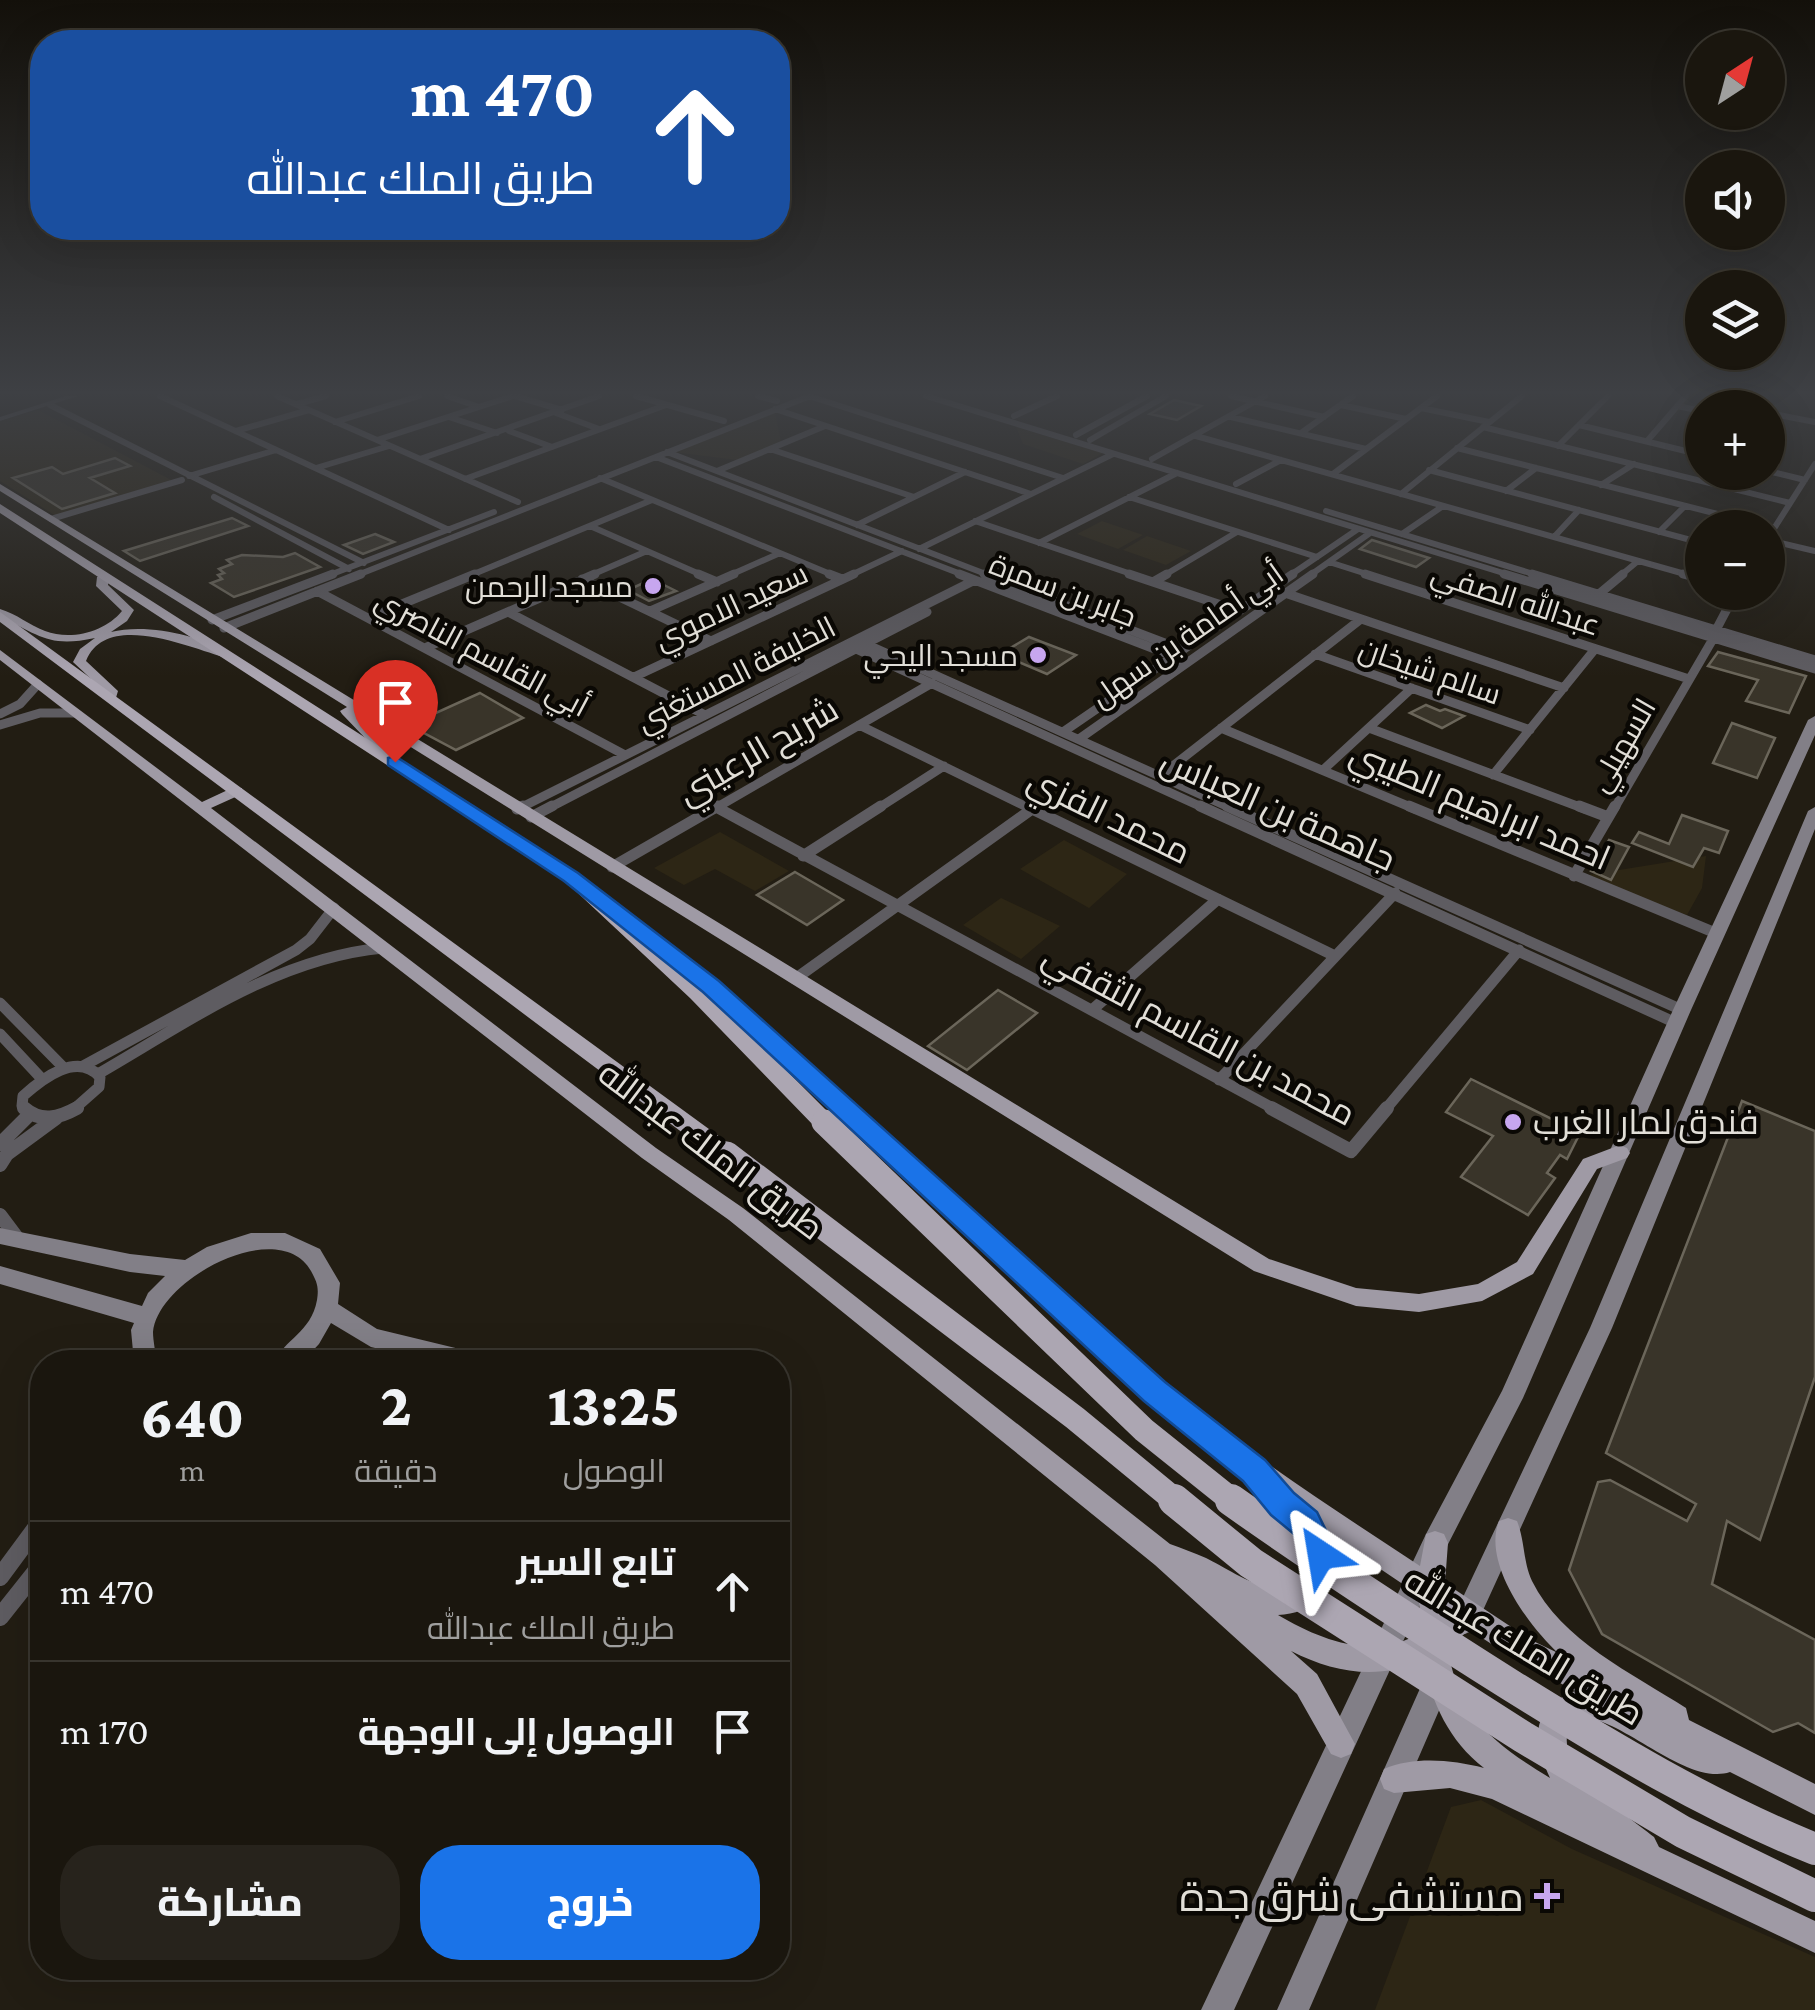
<!DOCTYPE html>
<html lang="ar">
<head>
<meta charset="utf-8">
<style>
  :root { --surface:#1a160e; --page:#27231c; --text:#f1f3f6; --muted:#9f9f9e; --line:#38352e; --accent:#1a73e8 }
  body { margin:0; font-family:"Crimson Pro",Cairo,serif; background:var(--page); color:var(--text); direction:rtl; height:100vh; display:flex; flex-direction:column; font-size:38px; white-space:nowrap }
  * { box-sizing:border-box; margin:0 }
  p { font-size:32px; color:var(--muted) }
  .icon { flex:none; width:55px; height:55px; fill:none; stroke:currentColor; stroke-width:2; stroke-linecap:round; stroke-linejoin:round }
  .map { position:relative; flex:1; overflow:hidden; direction:ltr }
  .drawer { position:absolute; left:30px; top:1350px; width:760px; height:630px; display:flex; flex-direction:column; background:var(--surface); border-radius:40px; box-shadow:0 10px 40px #0002,0 0 0 2px var(--line); direction:rtl }
  .drawer>* { flex:none }
  .guide { position:absolute; left:30px; top:30px; width:760px; height:210px; border-radius:40px; box-shadow:0 10px 40px #0002,0 0 0 2px var(--line); direction:rtl; background:#1a4fa0; color:#fff; overflow:hidden }
  .needle { width:65px; rotate:36deg }
  .fabs { position:absolute; left:1685px; top:30px; display:grid; gap:20px }
  .fabs a { display:grid; place-items:center; width:100px; height:100px; border-radius:50%; background:var(--surface); box-shadow:0 10px 40px #0002,0 0 0 2px var(--line); font-size:50px }
  .pin { position:absolute; display:grid; place-items:center; width:85px; height:85px; color:#fff; margin:-102px -42px; border-radius:50% 50% 50% 0; rotate:-45deg; box-shadow:0 0 10px #0007 }
  .pin .icon { rotate:45deg }
  .me { position:absolute; width:110px; margin:-55px; rotate:327deg; stroke-linejoin:round; filter:drop-shadow(0 0 8px #0008) }
  .turn { display:flex; align-items:center; gap:35px; height:210px; padding:0 30px; font-size:45px }
  .turn .icon { width:130px; height:130px; stroke-width:2.5 }
  .turn b { display:block; font-size:70px; line-height:85px }
  .eta { display:flex; justify-content:space-evenly; align-items:center; height:170px; text-align:center }
  .eta b { font-size:60px; font-weight:800; line-height:70px }
  .primary-button { display:flex; gap:20px; margin-top:auto; padding:20px 30px }
  .primary-button a { flex:1; height:115px; border-radius:40px; background:var(--accent); color:#fff; font-size:40px; font-weight:800; line-height:115px; text-align:center }
  .primary-button a+a { background:var(--page); color:var(--text) }
  ul { padding:0; list-style:none }
  li { display:flex; align-items:center; gap:30px; height:140px; padding:0 30px; border-top:2px solid var(--line) }
  li div { flex:1 }
  li b { display:block; font-size:38px }
  li em { font-style:normal }
  .map>svg:first-child { display:block }
</style>
</head>
<body>
<div class="map">
<svg width="1815" height="2010" viewBox="0 0 1815 2010">
  <rect width="100%" height="100%" fill="#221d13"/>
  <!-- built -->
  <path fill="#2d2615" d="M38,410L143,465L173,481L56,516L0,481V421Z
    M775,412L781,442L737,460L673,452Z
    M1016,427L1103,453L1083,464L1023,444Z
    M1102,521L1143,535L1118,549L1077,534Z
    M1147,536L1191,551L1166,565L1123,550Z
    M720,832L789,871L755,891L715,869L684,885L654,868Z
    M1064,840L1127,874L1089,908L1020,869Z
    M1706,856L1702,888L1687,915L1582,876Z
    M1001,898L1060,926L1021,959L963,925Z
    M1481,1800L1572,1849L1815,1957V2010H1375L1451,1807Z"/>
  <!-- building -->
  <path fill="#393429" stroke="#6b665a" stroke-width="2.5" d="M1174,400L1201,406L1177,420L1150,414Z
    M115,458L130,466L90,478L115,493L62,509L13,478L52,467L63,474Z
    M232,518L248,526L140,561L124,551Z
    M375,534L394,542L363,554L344,545Z
    M1372,540L1429,558L1416,567L1360,549Z
    M295,553L320,567L234,597L211,583L222,579L218,575L224,573L219,569L232,564L227,560L242,555L283,557Z
    M652,579L676,591L649,601L628,590Z
    M1029,637L1076,655L1047,674L1000,654Z
    M1718,652L1806,676L1789,713L1746,701L1758,680L1708,666Z
    M480,693L523,718L456,750L409,725Z
    M1426,705L1440,711L1445,709L1464,716L1442,728L1410,713Z
    M1732,723L1775,738L1757,778L1713,763Z
    M1682,815L1728,831L1719,853L1704,848L1693,867L1632,843L1639,832L1669,844Z
    M1609,840L1629,847L1611,880L1591,871Z
    M795,872L843,900L807,925L757,895Z
    M998,990L1037,1013L967,1070L928,1046Z
    M1471,1079L1580,1133L1567,1159L1560,1155L1547,1173L1555,1178L1528,1215L1461,1177L1493,1136L1446,1112Z
    M1742,1101L1815,1131V1377L1760,1540L1727,1521L1712,1584L1815,1640V1733L1798,1723L1773,1732L1602,1634L1569,1570L1598,1482L1610,1480L1687,1521L1696,1504L1606,1453Z"/>
  <g fill="none" stroke-linecap="round" stroke-linejoin="round">
    <!-- minor-far4 -->
    <path stroke="#5e5c61" stroke-width="6" d="M160,396L449,530
      M277,396L518,502
      M447,396L479,407
      M515,396L562,410
      M636,396L724,421
      M758,396L777,401
      M809,396L1063,478
      M926,396L1513,576
      M1231,396L1324,417
      M1724,396L1766,404
      M297,404L326,396
      M50,405L364,563
      M1341,405L1406,419
      M1677,406L1702,411
      M1421,408L1489,422
      M775,409L1031,494
      M556,413L599,429
      M1768,413L1815,422
      M1014,416L1057,396
      M449,417L497,433
      M1231,417L1366,449
      M335,422L419,396
      M1579,425L1702,455
      M1483,427L1790,503
      M236,431L309,410
      M509,431L552,447
      M1301,433L1353,396
      M1076,435L1147,396
      M1196,436L1692,576
      M377,440L513,396
      M1090,440L1166,396
      M1648,440L1686,396
      M1558,446L1608,396
      M1457,448L1773,528
      M770,449L914,497
      M667,452L991,576
      M656,457L966,576
      M420,459L599,396
      M1152,459L1265,396
      M316,468L389,446
      M1429,470L1702,543
      M717,471L825,426
      M1768,471L1805,480
      M1333,474L1437,396
      M189,476L276,450
      M600,478L835,576
      M465,479L666,405
      M1236,484L1281,460
      M1601,485L1634,464
      M1506,491L1536,468
      M1401,494L1522,396
      M214,497L349,569
      M1129,497L1317,557
      M1326,511L1540,576
      M51,519L182,480
      M975,521L1137,576
      M857,525L965,472
      M590,526L704,576
      M1659,532L1685,506
      M1402,534L1443,506
      M1554,537L1579,510
      M1768,538L1815,464
      M1768,540L1815,551
      M1039,543L1177,473
      M919,549L1113,454
      M1329,562L1373,576
      M327,576L494,512
      M355,576L810,396
      M469,576L652,500
      M589,576L647,551
      M728,576L780,553
      M849,576L902,551
      M1163,576L1237,532
      M1289,576L1358,529
      M1309,576L1370,533
      M1620,576L1638,561"/>
    <!-- minor-far3 -->
    <path stroke="#5e5c61" stroke-width="9" d="M698,574L717,582
      M829,574L842,579
      M959,574L1173,656
      M984,574L1183,650
      M1129,574L1239,611
      M1365,574L1689,679
      M1504,574L1815,669
      M1532,574L1815,660
      M1683,574L1702,579
      M582,579L711,641
      M1153,582L1167,574
      M317,591L625,755
      M1285,593L1564,688
      M1599,594L1623,574
      M650,611L734,574
      M508,612L705,715
      M368,618L475,574
      M212,620L333,574
      M224,628L361,574
      M1716,630L1736,592
      M866,644L1233,809
      M425,648L595,574
      M856,649L1206,809
      M1315,654L1530,730
      M634,677L854,574
      M0,714L20,704L38,684
      M0,725L40,713H75
      M859,725L1031,809
      M1221,728L1415,809
      M1369,728L1585,809
      M1063,732L1293,574
      M1079,739L1313,574
      M1323,770L1412,688
      M1493,775L1595,649
      M1160,776L1361,619
      M518,809L975,580
      M547,809L927,612
      M714,809L932,683
      M877,809L944,766
      M1614,809L1713,639"/>
    <!-- minor-far2 -->
    <path stroke="#5e5c61" stroke-width="11" d="M1026,806L1335,956
      M1200,806L1676,1023
      M1227,806L1682,1010
      M1409,806L1718,934
      M1579,806L1608,817
      M716,807L1276,1110
      M517,809L523,806
      M531,817L552,806
      M803,856L881,806
      M612,867L718,806
      M1574,876L1615,806
      M795,979L1032,809
      M0,1003L64,1068
      M1092,1010L1218,899
      M0,1034L41,1078
      M83,1066L296,950L310,939L334,908
      M98,1074C188,1022 277,958 383,948
      M1219,1080L1395,893
      M27,1110L22,1106L23,1096C42,1079 77,1051 100,1077L99,1087L73,1110
      M1385,1110L1519,950"/>
    <!-- minor-far1 -->
    <path stroke="#5e5c61" stroke-width="14" d="M24,1108C41,1123 59,1118 77,1108
      M1271,1108L1351,1151L1387,1108
      M0,1144L29,1115
      M0,1165L7,1154L56,1118
      M0,1215L18,1239"/>
    <!-- minor -->
    <path stroke="#5e5c61" stroke-width="18" d="M0,1577L42,1520
      M0,1617L42,1564"/>
    <!-- tertiary -->
    <path fill="#5e5c61" fill-rule="evenodd" d="M66,396H78L0,421V417Z"/>
    <!-- secondary -->
    <path fill="#827f87" fill-rule="evenodd" d="M1815,716V735L1691,1010L1523,1398L1444,1552L1234,2010H1201L1426,1534L1502,1391L1673,1010L1808,720Z
      M1815,807V829L1612,1328L1474,1630L1465,1634L1456,1630L1452,1621L1456,1612L1590,1328L1808,811Z
      M0,1228L130,1254L185,1260L207,1247L251,1233H285L320,1249L340,1283L338,1304L377,1329L472,1352L480,1355L483,1362H434L371,1347L331,1323L319,1344L302,1362H275C284,1339 311,1333 317,1300C319,1287 317,1282 311,1271C279,1215 158,1279 153,1332C153,1341 156,1353 156,1362H134L131,1330L134,1323L0,1284V1266L142,1306L148,1293L165,1276L130,1272L0,1244Z
      M1440,1662L1450,1666L1454,1676L1309,2010H1277L1430,1666Z"/>
    <!-- primary -->
    <path fill="#9f9aa5" fill-rule="evenodd" d="M0,484L1269,1259L1356,1288L1419,1294L1478,1284L1517,1262L1583,1159L1620,1145L1627,1148L1630,1153L1627,1158L1597,1169L1533,1274L1482,1301L1419,1312L1356,1306L1254,1271L356,713L402,761L395,765L390,764L342,714L340,711L347,707L0,491Z
      M103,574L109,577L108,585L134,610L127,621L111,632C146,623 199,635 229,653L223,657C188,647 106,611 86,661L118,691L115,701L110,702L103,698L105,692L73,662L80,649L95,638C48,648 40,635 0,617V609C17,614 29,625 45,631C71,641 105,632 122,611L96,586L97,577Z
      M0,650L202,802L232,788H242V794L211,808L656,1148L743,1208L1170,1544C1182,1548 1194,1553 1206,1558C1231,1570 1293,1615 1308,1569C1317,1543 1278,1516 1262,1500L1259,1492L1260,1488L1147,1398L705,991L622,926L620,922L622,918H634C819,1062 984,1230 1162,1382C1243,1451 1332,1508 1420,1566L1426,1534L1435,1531L1444,1534L1448,1543L1445,1583L1531,1640L1558,1653C1529,1626 1482,1563 1499,1521L1508,1518L1517,1521C1525,1541 1523,1562 1532,1581C1561,1640 1633,1674 1686,1708L1689,1720L1815,1784V1815L1730,1772C1685,1787 1617,1712 1578,1718C1535,1756 1627,1815 1654,1837L1659,1847L1815,1921V1953L1492,1799L1450,1788L1394,1793L1384,1789L1380,1779L1384,1769C1415,1756 1452,1760 1484,1768C1449,1741 1432,1703 1423,1661C1377,1680 1334,1673 1291,1651L1317,1674L1355,1744L1351,1754L1341,1758L1331,1754L1297,1694L1155,1565L729,1220L642,1158L0,660ZM1324,1531L1419,1595L1420,1633C1374,1661 1320,1640 1278,1615C1325,1613 1347,1572 1324,1531ZM1470,1630L1513,1658L1575,1691C1529,1710 1533,1739 1550,1778C1494,1744 1456,1715 1448,1646Z"/>
    <!-- trunk -->
    <path fill="#aca6b2" fill-rule="evenodd" d="M0,504L577,873L704,988L832,1116L835,1122L832,1128H816L690,998L565,881L0,513Z
      M0,612L735,1148L738,1154L735,1160L727,1163L719,1160L0,622Z"/>
    <!-- trunk-bridge-far1 -->
    <path stroke="#aca6b2" stroke-width="25" d="M824,1122L1144,1430L1234,1502
      M727,1154L1075,1418L1177,1502"/>
    <!-- trunk-bridge -->
    <path stroke="#aca6b2" stroke-width="32" d="M1174,1500L1251,1563L1523,1737L1683,1832L1815,1896
      M1231,1500C1323,1565 1417,1626 1512,1686C1610,1747 1708,1806 1815,1849"/>
  </g>
  <!-- sky -->
  <linearGradient id="sky" x2="0" y2="1"><stop stop-color="#13100a"/><stop offset="0.58" stop-color="#3e4044"/><stop offset="1" stop-color="#3e4044" stop-opacity="0"/></linearGradient>
  <rect width="1815" height="677" fill="url(#sky)"/>
  <!-- route -->
  <path fill="#1a73e8" stroke="#114b97" stroke-width="2.5" d="M395,756L578,873L719,981L1165,1382L1265,1460L1294,1493L1317,1512L1338,1555L1333,1567L1321,1572L1309,1567L1294,1534L1271,1515L1243,1481L1144,1401L703,992L564,881L388,765V758Z"/>
  <!-- markers -->
  <g fill="#c7a6ef" stroke="#0a0804" stroke-width="4">
    <circle cx="653" cy="586" r="10"/>
    <circle cx="1038" cy="655" r="10"/>
    <circle cx="1513" cy="1122" r="10"/>
    <path d="M1542 1881h10v10h10v10h-10v10h-10v-10h-10v-10h10z"/>
  </g>
  <g text-anchor="middle" dominant-baseline="central" stroke-width="9" stroke-linejoin="round" paint-order="stroke">
    <!-- far-poi labels -->
    <g font-size="30" fill="#e1ded7" stroke="#0a0804" text-anchor="end">
      <text x="633" y="586">مسجد الرحمن</text>
      <text x="1018" y="655">مسجد اليحي</text>
    </g>
    <!-- far-street labels -->
    <g font-size="30" fill="#e1ded7" stroke="#0a0804">
      <text transform="translate(1063 590) rotate(21)">جابر بن سمرة</text>
      <text transform="translate(1516 599) rotate(18)">عبدالله الصفي</text>
      <text transform="translate(731 606) rotate(-25)">سعيد الاموي</text>
      <text transform="translate(1187 635) rotate(-35)">أبي أمامة بن سهل</text>
      <text transform="translate(482 653) rotate(28)">أبي القاسم الناصري</text>
      <text transform="translate(1430 671) rotate(19)">سالم شيخان</text>
      <text transform="translate(736 674) rotate(-27)">الخليفة المستغني</text>
      <text transform="translate(1622 745) rotate(-60)">السهيلي</text>
    </g>
    <!-- street labels -->
    <g font-size="35" fill="#e1ded7" stroke="#0a0804">
      <text transform="translate(758 751) rotate(-30)">شريح الرعيني</text>
      <text transform="translate(1480 806) rotate(23)">احمد ابراهيم الطيبي</text>
      <text transform="translate(1278 810) rotate(24)">جاهمة بن العباس</text>
      <text transform="translate(1109 816) rotate(26)">محمد الفزي</text>
      <text transform="translate(1199 1035) rotate(28)">محمد بن القاسم الثقفي</text>
      <text transform="translate(711 1151) rotate(37)">طريق الملك عبدالله</text>
      <text transform="translate(1524 1647) rotate(31)">طريق الملك عبدالله</text>
    </g>
    <!-- poi labels -->
    <g font-size="35" fill="#e1ded7" stroke="#0a0804" text-anchor="start">
      <text x="1533" y="1122">فندق لمار الغرب</text>
    </g>
    <!-- near-poi labels -->
    <g font-size="42" fill="#e1ded7" stroke="#0a0804" text-anchor="end">
      <text x="1524" y="1896">مستشفى شرق جدة</text>
    </g>
  </g>
</svg>
<div class="fabs">
<a><svg class="needle" viewBox="-14 -14 28 28"><path d="M0-13l5 13h-10z" fill="#e53935"/><path d="M0 13l5-13h-10z" fill="#9f9f9e"/></svg></a>
<a><svg class="icon" aria-label="sound" viewBox="0 0 24 24"><path d="M4 9h4l5-4v14l-5-4H4zM17 9q2 3 0 6"/></svg></a>
<a><svg class="icon" aria-label="layers" viewBox="0 0 24 24"><path d="M12 4l9 5-9 5-9-5zM3 14l9 5 9-5"/></svg></a>
<a>+</a>
<a>−</a>
</div>
<div class="pin" style="left:395px;top:762px;background:#d93025"><svg class="icon" aria-label="arrive" viewBox="0 0 24 24"><path d="M6 21V4h12l-3 4 3 4H6"/></svg></div>
<svg class="me" style="left:1321px;top:1555px" viewBox="-20 -20 40 40"><path d="M0-17L14 15 0 8-14 15z" fill="#1a73e8" stroke="#fff" stroke-width="4"/></svg>
<div class="guide">
<div class="turn"><svg class="icon" aria-label="ahead" viewBox="0 0 24 24"><path d="M12 20V5M6 11l6-6 6 6"/></svg><div><b>470 m</b>طريق الملك عبدالله</div></div>
</div>
<section class="drawer">
<div class="eta">
<div><b>13:25</b><p>الوصول</p></div>
<div><b>2</b><p>دقيقة</p></div>
<div><b>640</b><p>m</p></div>
</div>
<ul>
<li><svg class="icon" aria-label="ahead" viewBox="0 0 24 24"><path d="M12 20V5M6 11l6-6 6 6"/></svg><div><b>تابع السير</b><p>طريق الملك عبدالله</p></div><em>470 m</em></li>
<li><svg class="icon" aria-label="arrive" viewBox="0 0 24 24"><path d="M6 21V4h12l-3 4 3 4H6"/></svg><div><b>الوصول إلى الوجهة</b></div><em>170 m</em></li>
</ul>
<div class="primary-button"><a>خروج</a><a>مشاركة</a></div>
</section>
</div>
</body>
</html>
